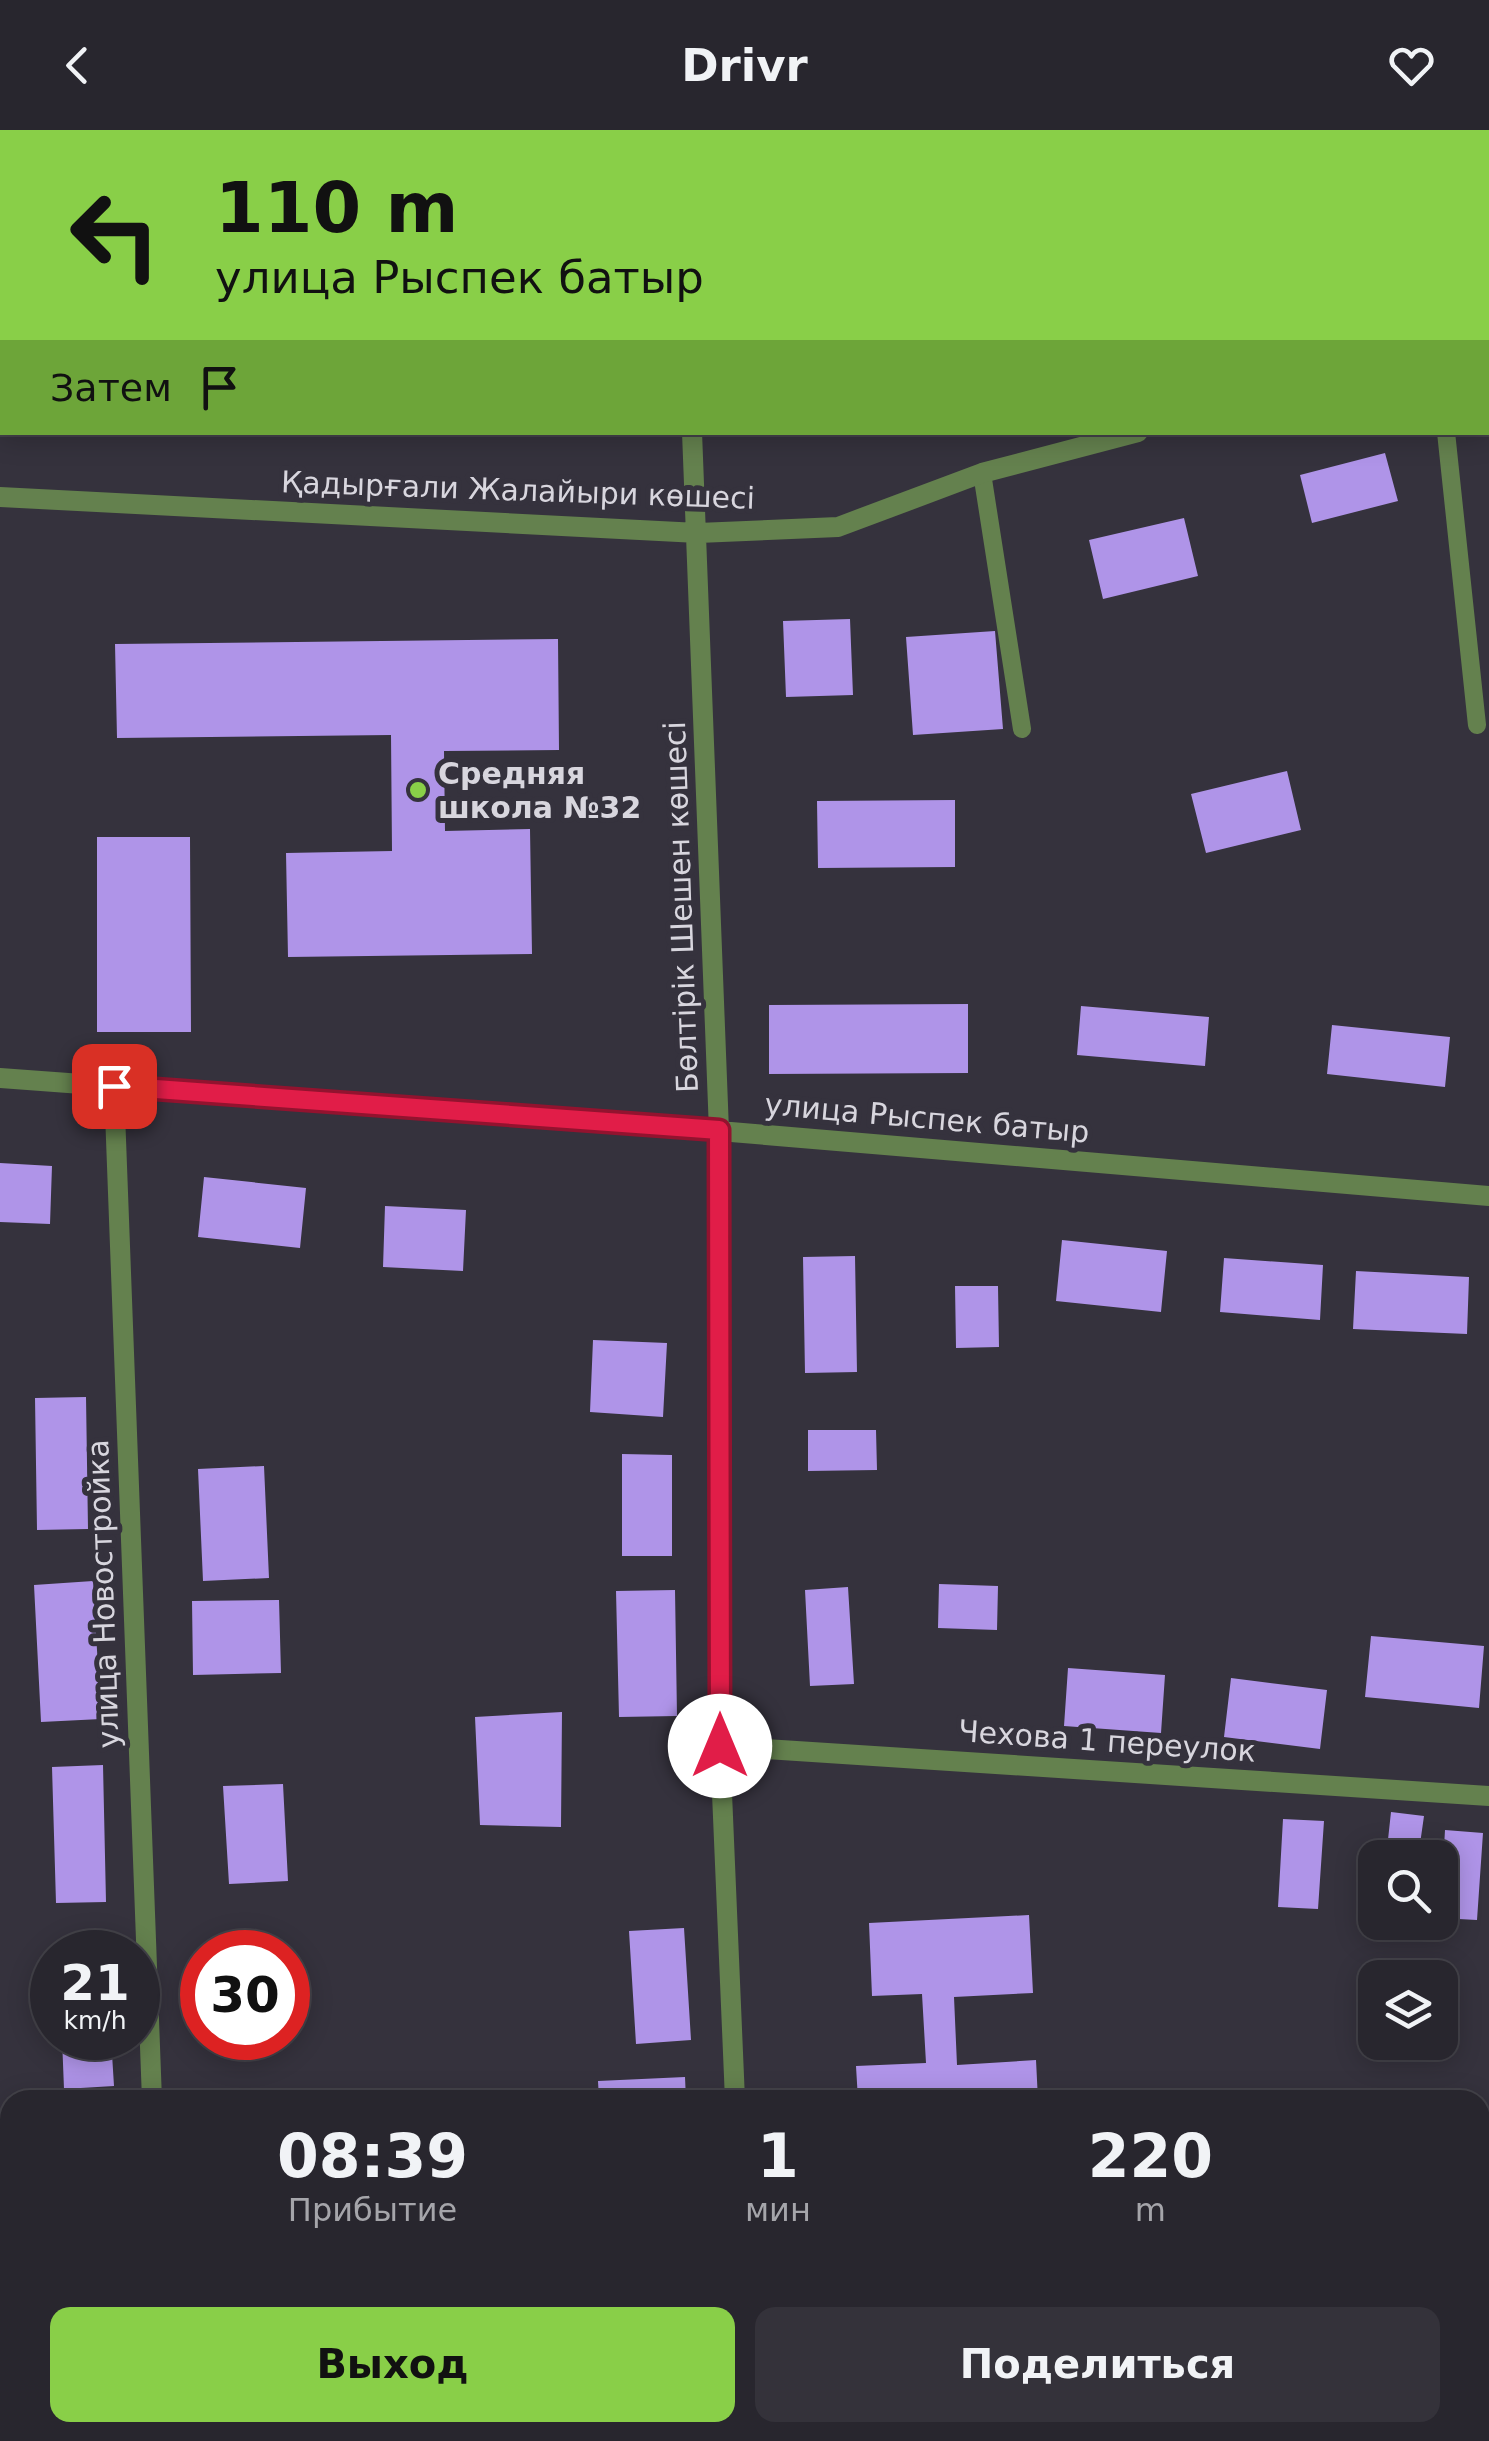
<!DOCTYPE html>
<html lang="ru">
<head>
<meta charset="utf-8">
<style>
  :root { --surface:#28262e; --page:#34323a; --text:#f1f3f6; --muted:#a5a5aa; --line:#44434a; --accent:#89cf48 }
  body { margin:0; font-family:"DejaVu Sans",sans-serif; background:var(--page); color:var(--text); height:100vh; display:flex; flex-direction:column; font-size:38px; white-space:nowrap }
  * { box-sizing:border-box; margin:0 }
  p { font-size:32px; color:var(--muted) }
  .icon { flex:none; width:55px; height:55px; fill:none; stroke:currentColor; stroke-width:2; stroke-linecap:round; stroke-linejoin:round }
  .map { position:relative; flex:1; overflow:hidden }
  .panel { position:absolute; left:0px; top:1960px; width:1490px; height:352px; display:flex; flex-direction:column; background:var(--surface); border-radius:30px 30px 0 0; box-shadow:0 5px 25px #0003,0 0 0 2px var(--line) }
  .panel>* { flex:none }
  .guide { position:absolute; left:0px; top:0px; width:1490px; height:305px; box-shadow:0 5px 25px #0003,0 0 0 2px var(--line); background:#89cf48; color:#111; overflow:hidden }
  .tools { position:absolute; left:1358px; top:1710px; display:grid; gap:20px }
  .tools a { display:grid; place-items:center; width:100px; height:100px; border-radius:20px; background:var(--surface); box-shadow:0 5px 25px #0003,0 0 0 2px var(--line); font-size:50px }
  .speed { position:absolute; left:30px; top:1800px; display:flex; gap:20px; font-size:50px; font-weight:700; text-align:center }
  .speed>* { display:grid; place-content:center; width:130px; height:130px; border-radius:50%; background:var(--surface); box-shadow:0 5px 25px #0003,0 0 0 2px var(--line); line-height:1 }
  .speed small { font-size:25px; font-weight:400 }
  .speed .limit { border:15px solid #d22; background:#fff; color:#111 }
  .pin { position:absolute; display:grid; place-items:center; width:85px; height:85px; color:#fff; margin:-42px; border-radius:20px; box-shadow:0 5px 15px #0006 }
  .me { position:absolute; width:110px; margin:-55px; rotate:0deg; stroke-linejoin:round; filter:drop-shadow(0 0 8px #0008) }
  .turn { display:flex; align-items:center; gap:35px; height:210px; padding:0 50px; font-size:45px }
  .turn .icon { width:130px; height:130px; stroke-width:2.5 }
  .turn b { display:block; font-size:70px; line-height:85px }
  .then { display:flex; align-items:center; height:95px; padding:0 50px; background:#0003; gap:20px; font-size:38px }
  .eta { display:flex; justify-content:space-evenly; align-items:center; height:170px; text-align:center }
  .eta b { font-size:60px; font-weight:700; line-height:70px }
  .action { display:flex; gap:20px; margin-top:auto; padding:20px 50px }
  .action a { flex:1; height:115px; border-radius:20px; background:var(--accent); color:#111; font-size:40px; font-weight:700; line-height:115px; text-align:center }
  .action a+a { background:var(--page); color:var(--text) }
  header { display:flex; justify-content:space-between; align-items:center; height:130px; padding:0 50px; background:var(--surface); font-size:45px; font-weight:700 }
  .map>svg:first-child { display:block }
</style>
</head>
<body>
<header><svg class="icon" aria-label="back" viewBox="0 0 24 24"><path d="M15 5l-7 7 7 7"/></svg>Drivr<svg class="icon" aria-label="heart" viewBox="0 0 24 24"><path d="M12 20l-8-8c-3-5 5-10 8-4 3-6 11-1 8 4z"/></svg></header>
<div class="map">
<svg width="1489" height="2311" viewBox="0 0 1489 2311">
  <rect width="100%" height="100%" fill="#35323d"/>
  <!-- building -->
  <path fill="#af94e8" d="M1385,323L1398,371L1312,393L1300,345Z
    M1184,388L1198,446L1103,469L1089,410Z
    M850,489L853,565L786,567L783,491Z
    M995,501L1003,599L913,605L906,507Z
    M558,509L559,620L444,621L445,701L530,699L532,824L288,827L286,723L392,721L391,605L117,608L115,514Z
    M1287,641L1301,700L1206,723L1191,664Z
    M955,670V737L818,738L817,671Z
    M97,707H190L191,902H97Z
    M968,874V943L769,944V875Z
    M1081,876L1209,887L1205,936L1077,925Z
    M1332,895L1450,907L1445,957L1327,944Z
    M0,1033L52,1036L50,1094L0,1092Z
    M204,1047L306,1058L300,1118L198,1107Z
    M385,1076L466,1080L463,1141L383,1137Z
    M1062,1110L1167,1121L1161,1182L1056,1171Z
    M855,1126L857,1242L805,1243L803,1127Z
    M1224,1128L1323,1135L1320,1190L1220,1182Z
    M1356,1141L1469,1147L1467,1204L1353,1199Z
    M955,1156H998L999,1217L956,1218Z
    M593,1210L667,1213L663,1287L590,1282Z
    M86,1267L88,1399L37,1400L35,1268Z
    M808,1300H876L877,1340L808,1341Z
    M622,1324L672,1325V1426H622Z
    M264,1336L269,1448L203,1451L198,1339Z
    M93,1451L101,1589L41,1592L34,1455Z
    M939,1454L998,1456L997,1500L938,1498Z
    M848,1457L854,1554L810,1556L805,1460Z
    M675,1460L677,1586L619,1587L616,1461Z
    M279,1470L281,1543L193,1545L192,1471Z
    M1371,1506L1484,1516L1479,1578L1365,1567Z
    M1068,1538L1165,1545L1161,1603L1064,1596Z
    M1231,1548L1327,1560L1320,1619L1224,1607Z
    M562,1582L561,1697L480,1695L475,1587Z
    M103,1635L106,1772L56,1773L52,1637Z
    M283,1654L288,1751L229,1754L223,1656Z
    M1391,1682L1424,1686L1418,1728H1386Z
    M1283,1689L1324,1691L1318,1779L1278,1777Z
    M1445,1700L1483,1703L1477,1790L1440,1788Z
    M1029,1785L1033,1863L954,1867L957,1935L1036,1930L1038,1970H858L856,1936L926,1933L922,1864L872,1866L869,1793Z
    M684,1798L691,1910L636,1914L629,1801Z
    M281,1810L282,1822H224L223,1815Z
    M62,1908H111L114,1956L64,1959Z
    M685,1947L686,1970H599L598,1951Z
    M1480,2266H1489V2311H1431L1432,2302H1480Z
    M75,2302H126V2311H75Z
    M224,2302H308V2311H224Z
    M459,2302H527V2311H458Z
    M854,2302H904V2311H854Z
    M1160,2302H1206L1205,2311H1159Z
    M1289,2302H1355L1353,2311H1288Z"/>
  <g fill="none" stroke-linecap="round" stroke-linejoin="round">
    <!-- service -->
    <path stroke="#64814e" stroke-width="18" d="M1446,302L1477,595
      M982,343L1022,599"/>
    <!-- minor -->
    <path stroke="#64814e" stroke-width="20" d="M675,0V2
      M1488,212H1489
      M692,302L719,1001L720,1616L735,1970
      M0,367L698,403L838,397L982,343L1138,302
      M0,948L719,1001L1489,1066
      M114,956L152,1970
      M720,1616L1489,1666
      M1480,2222L1489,2223
      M164,2302V2311
      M746,2302V2311"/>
  </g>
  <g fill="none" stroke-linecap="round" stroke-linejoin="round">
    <defs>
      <path id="route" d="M114,956L719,1000L720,1616"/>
    </defs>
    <!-- route casing -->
    <use href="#route" stroke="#92132f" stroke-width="25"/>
    <!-- route -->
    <use href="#route" stroke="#e11d48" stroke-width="18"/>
  </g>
  <!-- markers -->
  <circle fill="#89cf48" stroke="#35323d" stroke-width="4" cx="418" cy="660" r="10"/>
  <g text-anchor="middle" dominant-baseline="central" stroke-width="10" stroke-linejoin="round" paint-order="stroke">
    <!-- street labels -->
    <g font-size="30" fill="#d8d6de" stroke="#35323d">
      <text transform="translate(518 360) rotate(2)">Қадырғали Жалайыри көшесі</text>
      <text transform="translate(681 777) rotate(-92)">Бөлтірік Шешен көшесі</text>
      <text transform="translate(927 988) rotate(5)">улица Рыспек батыр</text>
      <text transform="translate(103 1464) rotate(-92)">улица Новостройка</text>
      <text transform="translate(1107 1611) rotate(4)">Чехова 1 переулок</text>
    </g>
    <!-- poi labels -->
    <g font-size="30" font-weight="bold" fill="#d8d6de" stroke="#35323d" text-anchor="start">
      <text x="438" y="643">Средняя<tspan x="438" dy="34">школа №32</tspan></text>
    </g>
  </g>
</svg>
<div class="tools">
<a><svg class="icon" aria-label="search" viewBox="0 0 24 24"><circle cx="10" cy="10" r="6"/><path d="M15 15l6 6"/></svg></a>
<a><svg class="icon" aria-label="layers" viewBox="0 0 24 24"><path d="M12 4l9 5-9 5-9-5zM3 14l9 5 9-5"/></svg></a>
</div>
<div class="speed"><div>21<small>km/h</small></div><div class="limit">30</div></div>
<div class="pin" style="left:114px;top:956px;background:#d93025"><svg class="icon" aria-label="arrive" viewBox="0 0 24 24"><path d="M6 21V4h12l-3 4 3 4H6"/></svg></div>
<svg class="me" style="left:720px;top:1616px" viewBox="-20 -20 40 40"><circle r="19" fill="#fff"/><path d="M0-13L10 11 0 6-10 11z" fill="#e11d48"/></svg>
<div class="guide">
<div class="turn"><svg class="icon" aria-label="left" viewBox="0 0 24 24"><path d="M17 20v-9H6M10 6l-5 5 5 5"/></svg><div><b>110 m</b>улица Рыспек батыр</div></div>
<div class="then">Затем<svg class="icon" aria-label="arrive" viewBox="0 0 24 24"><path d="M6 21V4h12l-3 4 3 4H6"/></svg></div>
</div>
<section class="panel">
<div class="eta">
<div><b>08:39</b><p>Прибытие</p></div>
<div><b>1</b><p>мин</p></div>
<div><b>220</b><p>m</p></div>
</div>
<div class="action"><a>Выход</a><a>Поделиться</a></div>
</section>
</div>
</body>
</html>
